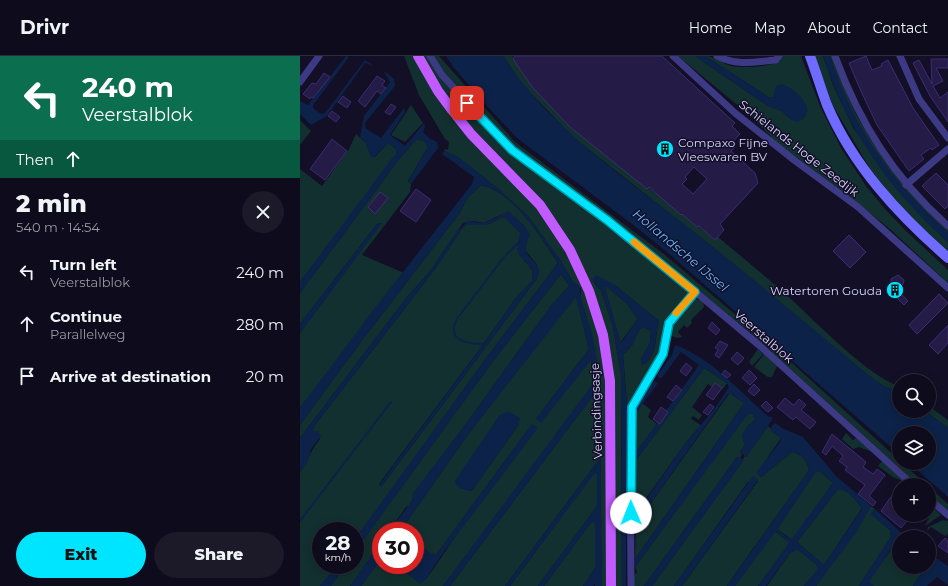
<!DOCTYPE html>
<html lang="en">
<head>
<meta charset="utf-8">
<style>
  :root { --surface:#0e0b1c; --page:#1c1929; --text:#f1f3f6; --muted:#9b9ba3; --line:#2e2b3b; --accent:#00e5ff }
  body { margin:0; font-family:Montserrat,sans-serif; background:var(--page); color:var(--text); height:100vh; display:flex; flex-direction:column; font-size:15px; white-space:nowrap }
  * { box-sizing:border-box; margin:0 }
  p { font-size:13px; color:var(--muted) }
  .icon { flex:none; width:22px; height:22px; fill:none; stroke:currentColor; stroke-width:2; stroke-linecap:round; stroke-linejoin:round }
  .map { position:relative; flex:1; overflow:hidden }
  .details { display:flex; flex-direction:column; background:var(--surface); width:300px }
  .details>* { flex:none }
  .hud { background:#0b6e4f; color:#fff; overflow:hidden }
  .tools { position:absolute; left:592px; top:318px; display:grid; gap:8px }
  .tools a { display:grid; place-items:center; width:44px; height:44px; border-radius:50%; background:var(--surface); box-shadow:0 2px 10px #0003,0 0 0 1px var(--line); font-size:20px }
  .speed { position:absolute; left:12px; top:466px; display:flex; gap:8px; font-size:20px; font-weight:700; text-align:center }
  .speed>* { display:grid; place-content:center; width:52px; height:52px; border-radius:50%; background:var(--surface); box-shadow:0 2px 10px #0003,0 0 0 1px var(--line); line-height:1 }
  .speed small { font-size:10px; font-weight:400 }
  .speed .limit { border:6px solid #d22; background:#fff; color:#111 }
  .pin { position:absolute; display:grid; place-items:center; width:34px; height:34px; color:#fff; margin:-17px; border-radius:8px; box-shadow:0 2px 6px #0006 }
  .me { position:absolute; width:44px; margin:-22px; rotate:359deg; stroke-linejoin:round; filter:drop-shadow(0 0 3px #0008) }
  .turn { display:flex; align-items:center; gap:14px; height:84px; padding:0 16px; font-size:18px }
  .turn .icon { width:52px; height:52px; stroke-width:2.5 }
  .turn b { display:block; font-size:28px; line-height:34px }
  .then { display:flex; align-items:center; height:38px; padding:0 16px; background:#0003; gap:8px; font-size:15px }
  .round { display:grid; place-items:center; flex:none; width:42px; height:42px; border-radius:21px; background:var(--page) }
  .overview { display:flex; align-items:center; justify-content:space-between; height:68px; padding:0 16px }
  h1 { font-size:24px; font-weight:800; line-height:30px }
  .cta { display:flex; gap:8px; margin-top:auto; padding:8px 16px }
  .cta a { flex:1; height:46px; border-radius:24px; background:var(--accent); color:#111; font-size:16px; font-weight:800; line-height:46px; text-align:center }
  .cta a+a { background:var(--page); color:var(--text) }
  ul { padding:0; list-style:none }
  li { display:flex; align-items:center; gap:12px; height:52px; padding:0 16px }
  li div { flex:1 }
  li b { display:block; font-size:15px }
  li em { font-style:normal }
  header { display:flex; align-items:center; gap:24px; box-sizing:border-box; height:56px; padding:0 20px; background:var(--surface); border-bottom:1px solid var(--line) }
  header strong { font-size:19px }
  nav { display:flex; gap:22px; margin-inline-start:auto; font-size:14px }
  main { display:flex; flex:1; min-height:0 }
  .map>svg:first-child { display:block }
</style>
</head>
<body>
<header>
<strong>Drivr</strong>
<nav><a>Home</a><a>Map</a><a>About</a><a>Contact</a></nav>
</header>
<main>
<section class="details">
<div class="hud">
<div class="turn"><svg class="icon" aria-label="left" viewBox="0 0 24 24"><path d="M17 20v-9H6M10 6l-5 5 5 5"/></svg><div><b>240 m</b>Veerstalblok</div></div>
<div class="then">Then<svg class="icon" aria-label="ahead" viewBox="0 0 24 24"><path d="M12 20V5M6 11l6-6 6 6"/></svg></div>
</div>
<div class="overview"><div><h1>2 min</h1><p>540 m · 14:54</p></div><a class="round"><svg class="icon" aria-label="close" viewBox="0 0 24 24"><path d="M6 6l12 12M18 6L6 18"/></svg></a></div>
<ul>
<li><svg class="icon" aria-label="left" viewBox="0 0 24 24"><path d="M17 20v-9H6M10 6l-5 5 5 5"/></svg><div><b>Turn left</b><p>Veerstalblok</p></div><em>240 m</em></li>
<li><svg class="icon" aria-label="ahead" viewBox="0 0 24 24"><path d="M12 20V5M6 11l6-6 6 6"/></svg><div><b>Continue</b><p>Parallelweg</p></div><em>280 m</em></li>
<li><svg class="icon" aria-label="arrive" viewBox="0 0 24 24"><path d="M6 21V4h12l-3 4 3 4H6"/></svg><div><b>Arrive at destination</b></div><em>20 m</em></li>
</ul>
<div class="cta"><a>Exit</a><a>Share</a></div>
</section>
<div class="map">
<svg width="648" height="530" viewBox="0 0 648 530">
  <rect width="100%" height="100%" fill="#130f26"/>
  <!-- green -->
  <path fill="#12302f" fill-rule="evenodd" d="M104,0H114L234,149L265,194L277,218L293,259L300,288L306,326L307,530H302L301,518L300,330L292,279L281,243V232L272,225L261,205L228,160L196,131L158,101L144,95L145,93L148,94L149,86L145,83L119,39Z
    M122,0H127L151,33L209,97L340,193L386,233L388,237L364,269L362,291L359,301L330,351L329,401L327,405V349L323,299L333,288L339,274L343,271L351,275L350,287L341,303V308H345C359,294 354,282 359,265L315,229L294,227L301,234L313,271L321,319L322,530H315V346L305,272L240,144L169,69L145,38Z
    M133,0H139L215,86L365,199L482,298L599,404V407H602L627,429H618L462,287L349,192L212,90L146,19Z
    M203,0H212L232,27L332,119L413,182L418,181C443,202 468,222 492,244C518,268 568,320 599,330V336L585,331L568,319L410,189L274,82L223,29Z
    M378,0H395L468,50L482,55L491,64L473,41L470,42L405,0C414,0 420,6 428,9C439,13 470,11 480,5L483,0H501L520,50L541,92L566,130L585,153L606,175L648,214V227L591,174L549,140L477,87L453,62Z
    M514,0H523L533,29L554,73L637,176L648,186V197L601,153L569,111L532,48Z
    M530,0H533C541,20 547,41 557,60C580,103 612,140 648,174V177C591,125 553,74 530,0Z
    M111,49L123,67L105,86L91,79Z
    M0,64L11,75L0,89Z
    M56,78L66,87L70,98L75,101L88,87L96,93V99L0,226V113L22,130L49,93Z
    M117,83L124,85L128,91L108,125L111,128L110,136L62,199L104,217L0,352V277L81,167L77,168L0,268V237L99,103Z
    M181,129C214,136 240,181 258,207L190,297L55,484V475H21V509H38L20,530H0V417C7,405 11,394 20,383L12,375L15,369L135,213L161,174L166,169H187L202,161L208,163L221,177L218,188L219,198L233,215L232,225L215,243L187,283L79,428L81,431L238,221L237,209L226,195V172C206,152 207,156 184,167L174,165L163,167L130,215L104,245L0,382V369L57,291L159,158L168,141Z
    M261,218L269,230L251,250L163,372L114,437L112,445L109,450L106,451L89,475H81C81,496 62,514 50,530H31L46,509H55V496L66,480L193,305Z
    M306,230L326,247L338,263L320,287L305,232Z
    M276,240L289,293L236,363L291,304L294,326L282,345L143,530H61L81,503V509H100C107,520 113,522 126,523L132,515L232,368L136,499L131,498L115,485V475H104L103,471L169,377ZM200,359L219,368L172,435L160,432L155,426Z
    M392,243C398,242 404,245 404,251L391,264L392,267L387,272L384,269L378,276L382,281L378,282L368,279L369,271Z
    M458,293L463,298L452,310L449,306Z
    M464,298L477,310L472,321H468L454,311Z
    M404,312L427,327L423,333L415,327L412,331L408,328L392,351L402,359L399,364L393,360L391,363L401,369L385,388L334,459L333,439L336,437L333,432L334,407Z
    M295,337L298,405L205,530H150Z
    M429,338H431L443,346V349L335,503L336,468Z
    M342,347L351,354L348,361L357,368L334,399V355L336,356Z
    M629,350L648,364V372L625,355H629Z
    M452,357L455,360V364L447,371L442,380L445,389L440,396L442,399L440,402L437,401L344,530H334V519L337,516L335,511L441,366L448,358Z
    M468,370L481,382L457,417L461,421L492,396C502,398 510,407 508,416L433,521L427,530H382L458,425L448,426L374,530H352L443,405L444,400L446,401Z
    M546,377L553,384L556,382L572,396L559,391L553,393L542,383Z
    M582,405L605,426L593,421L578,410Z
    M516,415L521,416L533,427L492,484L477,473Z
    M294,417L297,418V450L238,530H210Z
    M629,431L648,448V455L629,439Z
    M538,433C549,433 556,445 562,452L524,509L497,486Z
    M629,448L641,459L625,470L629,462L626,459H629Z
    M571,450L575,453L571,458L590,474L591,481L559,530H516Z
    M643,464L648,465V478L645,480L631,471L627,475L628,471Z
    M292,465L295,467V512L283,530H244Z
    M475,475L490,487L458,530H435Z
    M596,487L599,488V511H622L623,515L613,530H574L568,526Z
    M497,493L517,509L518,514L504,530H467L490,497Z"/>
  <!-- water -->
  <path fill="#0c2248" fill-rule="evenodd" d="M46,0L49,1L13,49V52L21,58L25,57L65,4L74,10L65,7L27,60L11,69L0,58V45L8,49Z
    M146,0H203C248,70 319,117 384,168C446,217 508,268 568,319L585,331L599,336V355H625L648,372V441L609,407H629V377H599V398L367,196L332,168L217,82L185,48L154,12Z
    M395,0H405L470,42L473,41L476,30L482,28C496,33 521,55 498,66L491,64L482,55L468,50Z
    M523,0H530C552,70 593,128 648,177V186C590,135 547,74 523,0Z
    M83,14L94,23L95,30L65,67V72L81,82L104,52L105,56L90,79L105,90L124,67L125,70L123,76L129,82L137,86L138,92L111,128L108,126L128,91L124,85L117,83L99,103L0,237V226L93,101L96,99V93L88,87L73,102L71,101L66,87L60,81L64,60L90,26Z
    M144,95L158,101L196,131L228,160L261,205L272,225L280,231C280,246 288,262 292,278C296,295 298,312 300,330L302,530H295V528L293,530H283L295,512V467L292,465L244,530H238L297,450V418H294L210,530H205L298,405L295,337L150,530H143L294,326L291,304L241,367L236,363L289,293L276,241L169,377L103,471L104,475H89L112,445L113,437L163,372L251,250L269,230L261,218L193,305L55,496V484L57,480L190,297L258,207C242,182 212,135 181,129L168,141L159,158L57,291L0,369V352L74,253L172,128L174,121L142,98Z
    M209,155L226,172L230,179C216,206 244,201 238,221L81,431L79,429L187,283L215,243L232,225L233,215L219,198L217,193L220,177L205,162L202,161L187,169H166L161,174L135,213L15,369L13,375H18L21,380L11,393L8,405L0,417V382L104,245L130,215L158,174L168,165L184,167Z
    M82,167L0,277V268L77,168Z
    M296,219L315,229L359,265C354,283 359,294 345,308L341,309V303L350,287L351,275L343,271L339,274L333,288L323,299L327,349L326,530H322L321,319L313,271L301,234L292,224ZM306,230L326,247L338,263L321,287L305,232Z
    M375,289C412,302 440,336 469,361H472V364L446,401L440,396L445,389L442,380L447,371L455,364L452,357L448,358L335,511V503L443,349V346L431,338H428L336,468L335,459L385,388L415,352L429,331L427,327L404,312L334,407V399L399,309L381,296L361,323L357,320L372,299Z
    M355,325L358,327L336,357L334,355L350,328Z
    M206,356H209L220,362L219,368L172,435L160,432L155,426L160,417L200,359Z
    M475,367L484,373L503,381L537,421L571,450L556,477L516,530H504L517,514V509L497,493L490,497L466,530H458L489,487L476,475L435,530H427L508,416C510,407 502,398 492,396L461,421L456,417L480,386L481,382L471,375V371ZM516,416H521L533,427L491,484L477,473ZM538,433C549,433 556,445 562,453L524,509L497,486Z
    M232,368L238,372L141,500L126,523L120,528C113,521 106,518 100,509H115V485L131,498L136,499Z
    M437,401L443,403V405L352,530H344Z
    M453,420L458,424L382,530H374Z
    M575,453L606,481H599V488L595,487L569,526L574,530H559L591,481L590,474L571,458Z
    M81,486V503L61,530H50Z
    M629,497L648,510V529L637,521L627,530H613L623,515L622,511H629Z
    M38,509H46L31,530H20Z"/>
  <g fill="none" stroke-linecap="round" stroke-linejoin="round">
    <!-- stream -->
    <path stroke="#0c2248" stroke-width="2" d="M206,199L219,186
      M160,259L204,201
      M158,261C145,284 165,288 184,288
      M0,465L91,346"/>
  </g>
  <!-- building -->
  <path fill="#241b47" stroke="#3b2d73" fill-rule="evenodd" d="M215,0H362L435,67L432,70L440,78L431,88L435,91L431,95L455,117L458,127L420,168L424,174L415,184L399,170L397,171L382,158L381,159L349,131L347,133L270,71L233,32L213,3ZM394,111L407,123L393,138L382,128L387,123L385,121Z
    M566,0L572,14L582,10L581,8L588,4L613,52L639,89L632,94L631,92L621,99L624,103L609,115L577,69L560,33L549,7Z
    M631,3H648V12H636L643,25L633,30L640,42L648,36V66L630,40L613,7L619,4L632,28Z
    M24,17L30,21L13,42L11,41L10,43L3,38L12,27L16,28Z
    M77,20L85,25L82,29L86,32L81,38L77,35L65,51L58,45Z
    M43,40L51,46L47,52L38,46Z
    M91,48L96,51L90,59L85,56Z
    M32,55L40,61L36,66L28,60Z
    M32,83L47,95L25,124L10,113Z
    M636,117L648,129V150L645,153L622,130Z
    M116,133L131,144L116,166L100,155Z
    M80,136L88,142L75,158L68,151Z
    M549,179L566,196L550,212L533,195Z
    M598,219L604,224L603,228L598,234L608,245L604,249L590,235L593,232L591,227V223Z
    M639,238L648,247L617,278L609,269Z
    M412,266L420,274L416,279L408,272Z
    M648,269V287L638,298L629,289Z
    M420,285L428,289L419,302L415,299L418,294L415,292Z
    M437,296L444,302L438,309L431,303Z
    M386,307L392,312L386,320L380,315Z
    M425,314L431,319L427,322L422,318Z
    M449,314L457,322L450,329L442,322Z
    M415,327L422,332L413,344L406,339Z
    M454,328L460,334L454,340L448,335Z
    M376,329L382,334L373,345L367,341Z
    M485,342L492,348L494,349L499,343L506,349L501,354L516,366L510,373L496,361L493,364L477,351Z
    M466,345L473,352L468,356L461,350Z
    M410,348L414,351L408,359L403,356Z
    M361,351L368,356L360,368L353,363Z
    M532,378L566,406L563,411L573,418L577,413L585,419L569,440L576,446L573,450L558,438L565,429L545,414L547,411L539,405L543,400L532,390L526,399L522,396Z
    M595,435L599,438V459H612L601,472L581,455Z
    M645,482L648,485V497L638,490Z"/>
  <g fill="none" stroke-linecap="round" stroke-linejoin="round">
    <!-- minor -->
    <path stroke="#3d3a85" stroke-width="7" d="M130,0L142,19L212,95L307,164L367,212L460,290L613,429
      M373,0L435,57L494,104L558,151L648,232
      M417,0C436,10 455,6 476,4L479,0
      M535,0C560,68 594,122 648,170
      M600,0L619,43L648,82
      M0,26L19,0
      M606,129L648,93
      M629,443L648,459
      M331,530L330,355L363,298L369,267L395,236"/>
    <!-- secondary -->
    <path stroke="#6f6bff" stroke-width="10" d="M510,0C516,16 521,33 527,49C553,110 599,159 648,202"/>
    <!-- primary -->
    <path stroke="#c25bff" stroke-width="10" d="M118,0L138,35L152,54L171,78L240,149L270,194L289,235L303,279L310,325L311,530"/>
  </g>
  <g fill="none" stroke-linecap="round" stroke-linejoin="round">
    <defs>
      <path id="route" d="M167,47L212,94L307,164L395,236L369,267L363,298L332,351L331,457"/>
    </defs>
    <!-- route casing -->
    <use href="#route" stroke="#0095a6" stroke-width="10"/>
    <!-- route -->
    <use href="#route" stroke="#00e5ff" stroke-width="7"/>
    <!-- slow -->
    <path stroke="#f59e0b" stroke-width="7" d="M334,186L395,236L376,257"/>
  </g>
  <!-- icons -->
  <defs>
    <symbol id="building-disc" viewBox="-11 -11 22 22"><circle r="9.5" fill="#00e5ff" stroke="#130f26"/><path d="M-4-6H4V6H1V3H-1V6H-4ZM-2.5-4.3h1.7v1.8h-1.7ZM.8-4.3h1.7v1.8H.8ZM-2.5-1h1.7V.8h-1.7ZM.8-1h1.7V.8H.8Z" fill="#111"/></symbol>
  </defs>
  <g fill-rule="evenodd">
    <use href="#building-disc" x="355" y="83" width="20" height="20"/>
    <use href="#building-disc" x="585" y="224" width="20" height="20"/>
  </g>
  <g text-anchor="middle" dominant-baseline="central" stroke-width="3" stroke-linejoin="round" paint-order="stroke">
    <!-- poi labels -->
    <g font-size="12" fill="#d9d4ff" stroke="#130f26" text-anchor="start">
      <text x="378" y="86">Compaxo Fijne<tspan x="378" dy="14">Vleeswaren BV</tspan></text>
      <text x="582" y="234" text-anchor="end">Watertoren Gouda</text>
    </g>
    <!-- street labels -->
    <g font-size="12" fill="#d9d4ff" stroke="#130f26">
      <text transform="translate(499 92) rotate(38)">Schielands Hoge Zeedijk</text>
      <text transform="translate(464 280) rotate(41)">Veerstalblok</text>
      <text transform="translate(296 355) rotate(-92)">Verbindingsasje</text>
    </g>
    <!-- water labels -->
    <g font-size="13" font-style="italic" fill="#62b6ff" stroke="#130f26">
      <text transform="translate(381 194) rotate(40)">Hollandsche IJssel</text>
    </g>
  </g>
</svg>
<div class="tools">
<a><svg class="icon" aria-label="search" viewBox="0 0 24 24"><circle cx="10" cy="10" r="6"/><path d="M15 15l6 6"/></svg></a>
<a><svg class="icon" aria-label="layers" viewBox="0 0 24 24"><path d="M12 4l9 5-9 5-9-5zM3 14l9 5 9-5"/></svg></a>
<a>+</a>
<a>−</a>
</div>
<div class="speed"><div>28<small>km/h</small></div><div class="limit">30</div></div>
<div class="pin" style="left:167px;top:47px;background:#d93025"><svg class="icon" aria-label="arrive" viewBox="0 0 24 24"><path d="M6 21V4h12l-3 4 3 4H6"/></svg></div>
<svg class="me" style="left:331px;top:457px" viewBox="-20 -20 40 40"><circle r="19" fill="#fff"/><path d="M0-13L10 11 0 6-10 11z" fill="#00e5ff"/></svg>
</div>
</main>
</body>
</html>
